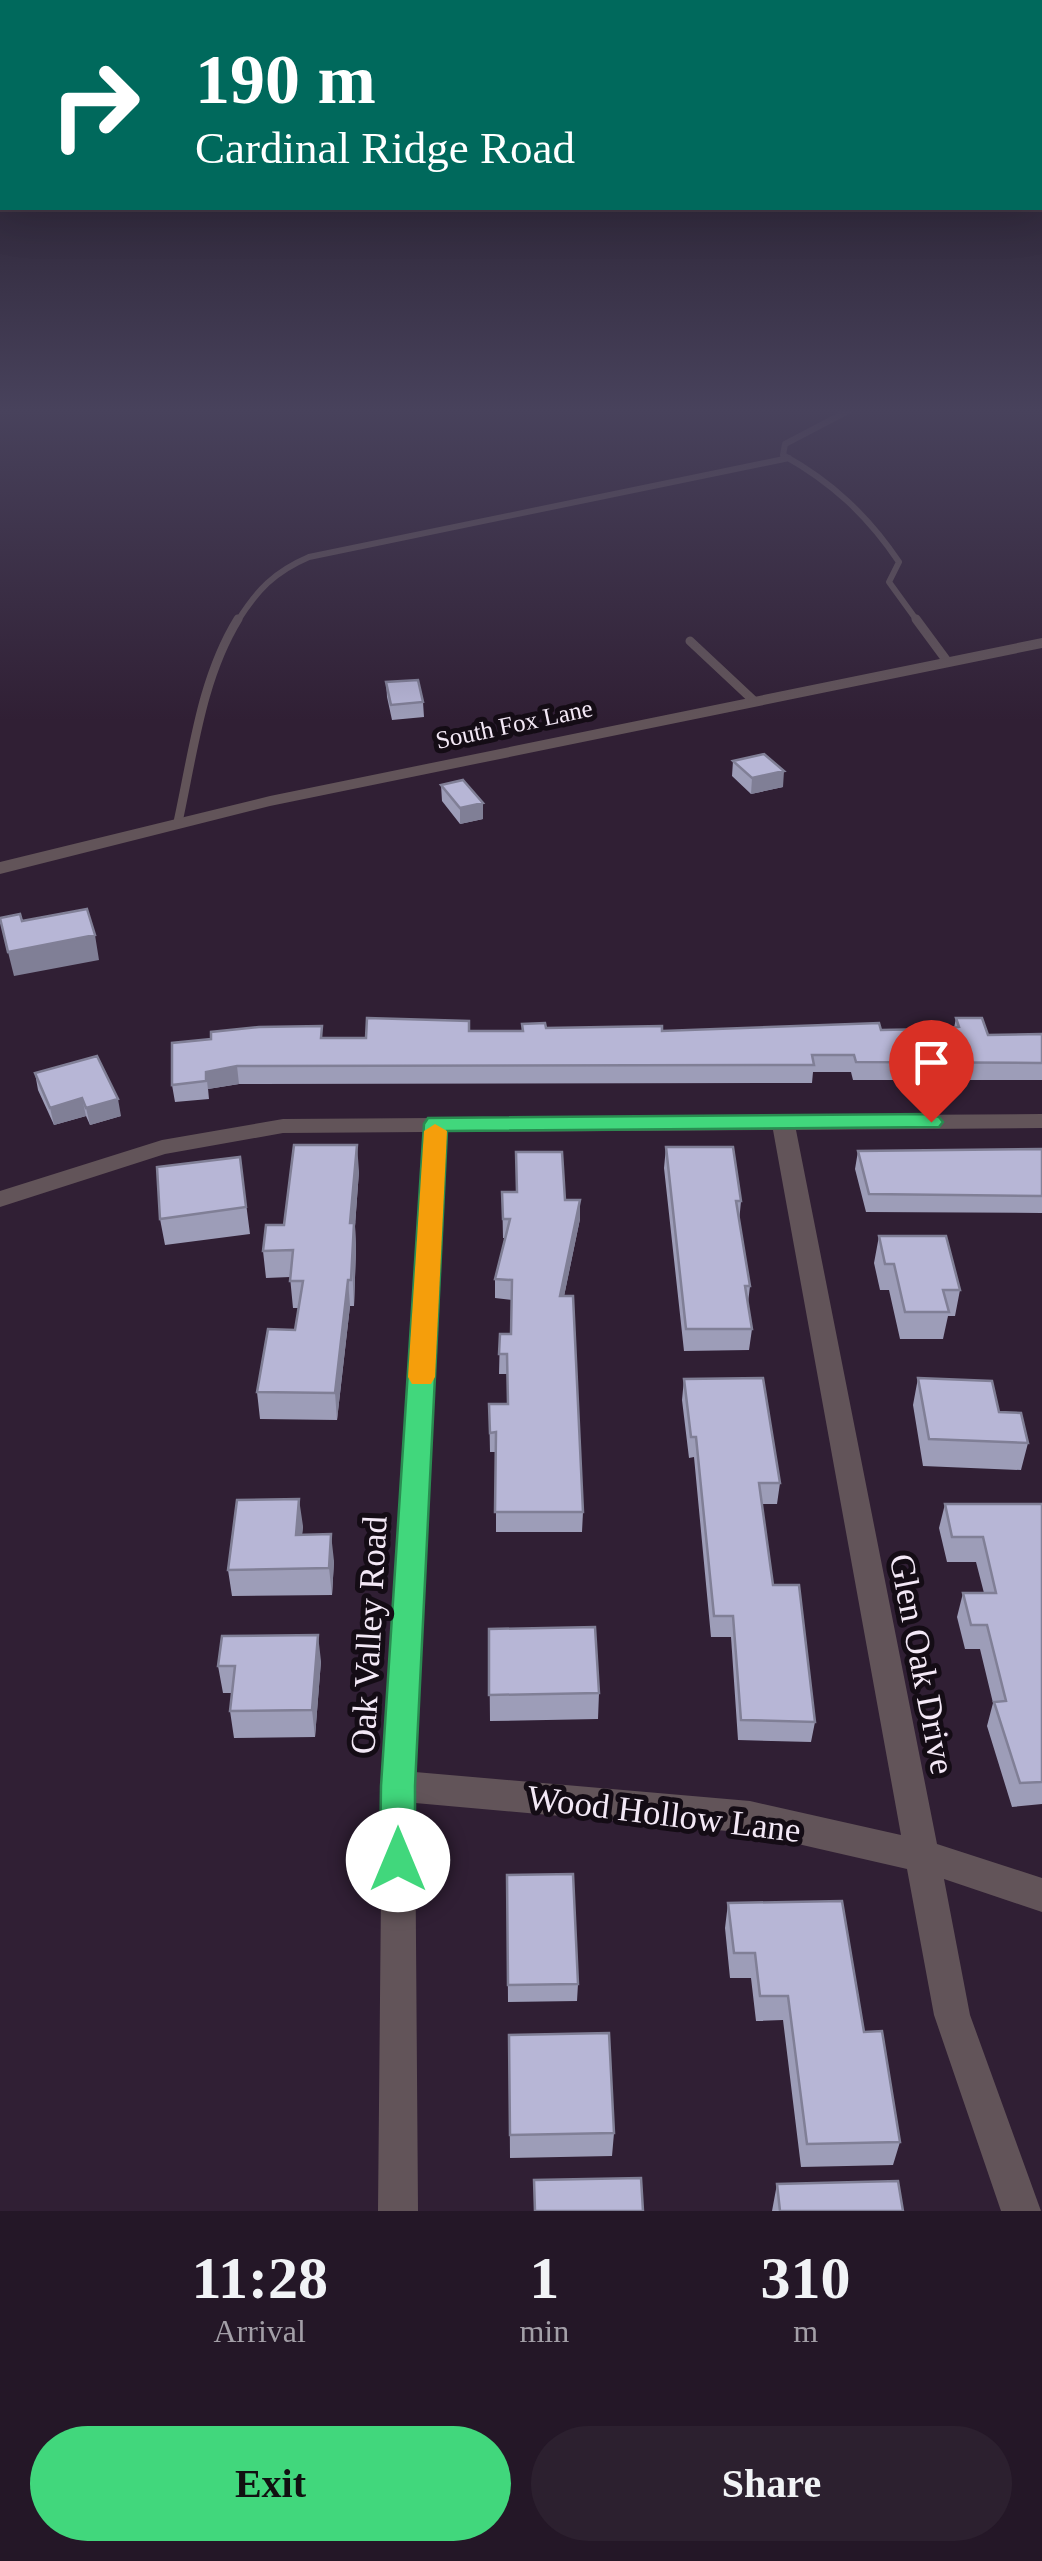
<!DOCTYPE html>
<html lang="en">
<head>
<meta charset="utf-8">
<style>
  :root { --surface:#241727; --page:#2c202f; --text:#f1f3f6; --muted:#a39fa7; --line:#413644; --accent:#41d77c }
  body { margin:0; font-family:"Times New Roman",serif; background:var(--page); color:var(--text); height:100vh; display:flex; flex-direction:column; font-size:38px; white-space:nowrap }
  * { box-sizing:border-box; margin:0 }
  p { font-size:32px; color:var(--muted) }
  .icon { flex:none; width:55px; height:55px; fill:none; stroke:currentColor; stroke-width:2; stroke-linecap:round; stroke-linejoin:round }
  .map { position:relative; height:2211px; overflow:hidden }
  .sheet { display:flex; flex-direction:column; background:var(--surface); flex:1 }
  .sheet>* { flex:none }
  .hud { position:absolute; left:0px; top:0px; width:1042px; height:210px; box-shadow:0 10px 40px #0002,0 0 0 2px var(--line); background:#00695c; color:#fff; overflow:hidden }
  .pin { position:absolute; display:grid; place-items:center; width:85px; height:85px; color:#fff; margin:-102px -42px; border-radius:50% 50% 50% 0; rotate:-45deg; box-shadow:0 0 10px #0007 }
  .pin .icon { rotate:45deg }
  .me { position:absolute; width:110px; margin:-55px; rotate:0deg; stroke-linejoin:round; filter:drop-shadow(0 0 8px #0008) }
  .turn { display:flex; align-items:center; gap:35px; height:210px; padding:0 30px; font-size:45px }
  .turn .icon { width:130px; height:130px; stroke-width:2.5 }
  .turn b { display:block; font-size:70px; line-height:85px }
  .eta { display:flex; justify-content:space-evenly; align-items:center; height:170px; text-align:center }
  .eta b { font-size:60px; font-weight:600; line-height:70px }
  .cta { display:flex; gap:20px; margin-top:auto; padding:20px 30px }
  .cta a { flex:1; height:115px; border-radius:60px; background:var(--accent); color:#111; font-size:40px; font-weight:600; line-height:115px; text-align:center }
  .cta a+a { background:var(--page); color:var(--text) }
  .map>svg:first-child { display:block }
</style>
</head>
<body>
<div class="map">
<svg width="1042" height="2211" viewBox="0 0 1042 2211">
  <rect width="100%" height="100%" fill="#301f34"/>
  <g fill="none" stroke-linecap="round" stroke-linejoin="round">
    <!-- lane-far1 -->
    <path stroke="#625459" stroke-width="6" d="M848,411L785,444L783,455C832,482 868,516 899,562L889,582L918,622
      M237,622C257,590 274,572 309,557L789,458"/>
    <!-- lane -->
    <path stroke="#625459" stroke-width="9" d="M916,619L947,661
      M690,641L753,700
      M178,822C193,754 201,679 238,619"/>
    <!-- street -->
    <path fill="#625459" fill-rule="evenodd" d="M1042,638V648L270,806L0,874V862L270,796Z
      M1042,1114V1128L796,1130L937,1844L1042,1878V1912L944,1879L970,2015L1041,2211H1001L934,2015L907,1869L750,1833L415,1803L418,2211H378L382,1786L424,1132L283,1133L165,1154L0,1207V1191L162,1140L283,1119ZM773,1130L901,1835L750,1801L415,1772L447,1132Z"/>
  </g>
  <!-- wall -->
  <path fill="#9d9db8" d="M386,682L423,702L424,717L392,720L387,697Z
    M733,761L783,787L751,794L732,776Z
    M441,785L483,819L460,824L442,801Z
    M956,1018L988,1035L1042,1034V1080H853L851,1072H813L812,1083L239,1084L208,1089L209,1099L175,1102L172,1085L323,1038H366L469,1031H523L546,1028L662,1031L934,1029L954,1028Z
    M35,1073L121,1116L90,1125L86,1116L54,1125L38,1090Z
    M666,1147L741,1201L739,1222L750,1286L748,1303L752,1329L749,1350L684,1351L664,1168Z
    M1042,1149V1213L866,1212L855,1169L858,1151Z
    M240,1157L250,1234L165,1245L160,1219Z
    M359,1171L355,1226L356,1249L354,1306H350L337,1420L260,1419L257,1392L295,1330L298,1308H293L290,1277L266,1278L263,1251L284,1225Z
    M502,1192L565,1200L580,1219L564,1296L583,1512L582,1532H496V1452H490L489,1404H508L507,1374H499L500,1334H511L512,1300L495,1298V1279L505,1238H503Z
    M879,1236L960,1290L955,1316H948L943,1339H900L889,1290H880L874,1263Z
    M918,1378L1028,1443L1021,1470L923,1466L913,1405Z
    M684,1379L780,1483L777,1504H762L773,1585L815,1722L811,1742L738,1740L731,1637H711L694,1457L689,1458L682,1400Z
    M945,1504H1042V1804L1012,1807L987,1726L993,1703L980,1649H965L957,1617L963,1593H984L976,1562H947L939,1528Z
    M303,1526L302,1535L334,1561L332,1595L232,1596L228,1570Z
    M489,1629L599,1693L598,1719L490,1721Z
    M321,1661L315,1737L234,1738L230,1711L232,1693H223L218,1666Z
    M507,1875L578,1984L577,2001L508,2002Z
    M728,1903L864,2032L900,2142L893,2165L801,2167L783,2020L756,2021L751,1978H730L725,1928Z
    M509,2035L614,2133L612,2156L510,2158Z
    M777,2184L903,2211H772Z"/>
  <!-- shaded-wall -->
  <path fill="#807f96" d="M784,771L783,787L751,794L752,778Z
    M483,803V819L460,824V808Z
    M95,935L99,960L14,976L8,952Z
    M237,1066L239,1084L208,1089L209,1099L206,1072Z
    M82,1098L86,1116L54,1125L50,1108Z
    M118,1099L121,1116L90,1125L86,1108Z
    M357,1145L359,1171L355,1226L356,1249L354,1306L350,1223Z
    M580,1200V1219L560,1316V1296Z
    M348,1280L350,1306L337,1420L335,1393Z
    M299,1499L303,1526L299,1562L296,1535Z
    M331,1534L334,1561L332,1595L329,1568Z
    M318,1635L321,1661L315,1737L312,1710Z"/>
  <!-- building -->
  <path fill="#b7b6d6" stroke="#807f96" stroke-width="2.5" d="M418,680L423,702L391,705L386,682Z
    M764,754L784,771L752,778L733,761Z
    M463,780L483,803L460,808L441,785Z
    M87,909L95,935L8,952L0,918L20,914L22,921Z
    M367,1018L469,1021V1031H523L522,1024L545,1023L546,1028L662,1026V1031L879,1023L881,1030L934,1029L959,1027L956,1018H982L988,1035L1042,1034V1063L856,1062L854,1055H812L814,1065L237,1066L206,1072V1081L172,1085V1043L211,1039V1032L259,1027L322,1026L321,1038H366Z
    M97,1056L118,1099L86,1108L82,1098L50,1108L35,1073Z
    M294,1145H357L350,1223H354L351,1280H348L335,1393L257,1392L268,1329L295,1330L303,1281H290L293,1250L263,1251L266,1225H284Z
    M666,1147H733L741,1201H736L750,1286H745L752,1329H686Z
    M1042,1149V1196L869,1194L858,1151Z
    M516,1152H562L565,1200H580L560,1296H573L583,1512H495L496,1432L490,1433L489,1404H508L507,1354H499L500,1334H511L512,1280L495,1279L510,1219H503L502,1192H517Z
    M240,1157L246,1207L160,1219L157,1167Z
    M879,1236H946L960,1290H943L949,1312H905L894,1264H885Z
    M763,1378L780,1483H759L773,1585H799L815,1722L741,1720L733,1616H714L696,1437H691L684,1379Z
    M918,1378L992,1381L999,1412L1021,1413L1028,1443L929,1439Z
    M299,1499L296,1535L331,1534L329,1568L228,1570L237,1500Z
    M945,1504H1042V1782L1020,1783L994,1702L1006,1701L987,1625H971L963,1593H996L983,1537H952Z
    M595,1627L599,1693L489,1695V1629Z
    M318,1635L312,1710L230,1711L235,1666H218L222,1636Z
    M573,1874L578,1984L508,1985L507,1875Z
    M842,1901L864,2032L882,2031L900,2142L807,2144L788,1996H760L755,1953H734L728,1903Z
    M609,2033L614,2133L510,2135L509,2035Z
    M641,2178L643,2211H535L534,2180Z
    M898,2181L903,2211H780L777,2184Z"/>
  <!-- sky -->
  <linearGradient id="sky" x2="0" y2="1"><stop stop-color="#1a111d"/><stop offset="0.57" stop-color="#48425c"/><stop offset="1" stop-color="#48425c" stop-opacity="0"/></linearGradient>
  <rect width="1042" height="721" fill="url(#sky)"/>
  <!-- route -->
  <path fill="#41d77c" stroke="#2a8c51" stroke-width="2.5" d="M931,1114L939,1117L943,1122L939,1127L447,1131L415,1786V1860L410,1872L398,1877L385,1872L380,1860L381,1786L424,1124L428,1118Z"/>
  <!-- slow -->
  <path fill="#f59e0b" d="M435,1124L447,1131L435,1377L431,1384H412L408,1377L424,1131Z"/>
  <g text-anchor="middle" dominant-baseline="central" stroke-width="10" stroke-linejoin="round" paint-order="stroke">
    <!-- far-street labels -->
    <g font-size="25" fill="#f3e8f6" stroke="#140c15">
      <text transform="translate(514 724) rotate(-12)">South Fox Lane</text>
    </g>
    <!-- near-street labels -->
    <g font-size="35" fill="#f3e8f6" stroke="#140c15">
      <text transform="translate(369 1635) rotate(-87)">Oak Valley Road</text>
      <text transform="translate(922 1664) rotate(79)">Glen Oak Drive</text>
      <text transform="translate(664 1814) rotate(7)">Wood Hollow Lane</text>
    </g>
  </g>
</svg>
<div class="pin" style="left:931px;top:1122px;background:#d93025"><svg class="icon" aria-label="arrive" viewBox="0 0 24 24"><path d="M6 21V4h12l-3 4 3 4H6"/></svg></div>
<svg class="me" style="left:398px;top:1860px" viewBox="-20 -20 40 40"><circle r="19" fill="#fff"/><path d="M0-13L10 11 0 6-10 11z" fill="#41d77c"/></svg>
<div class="hud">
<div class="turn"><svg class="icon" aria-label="right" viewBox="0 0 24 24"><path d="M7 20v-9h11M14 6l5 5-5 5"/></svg><div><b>190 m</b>Cardinal Ridge Road</div></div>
</div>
</div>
<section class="sheet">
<div class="eta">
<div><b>11:28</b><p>Arrival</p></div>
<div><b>1</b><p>min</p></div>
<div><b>310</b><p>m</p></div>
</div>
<div class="cta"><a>Exit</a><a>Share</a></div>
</section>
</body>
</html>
